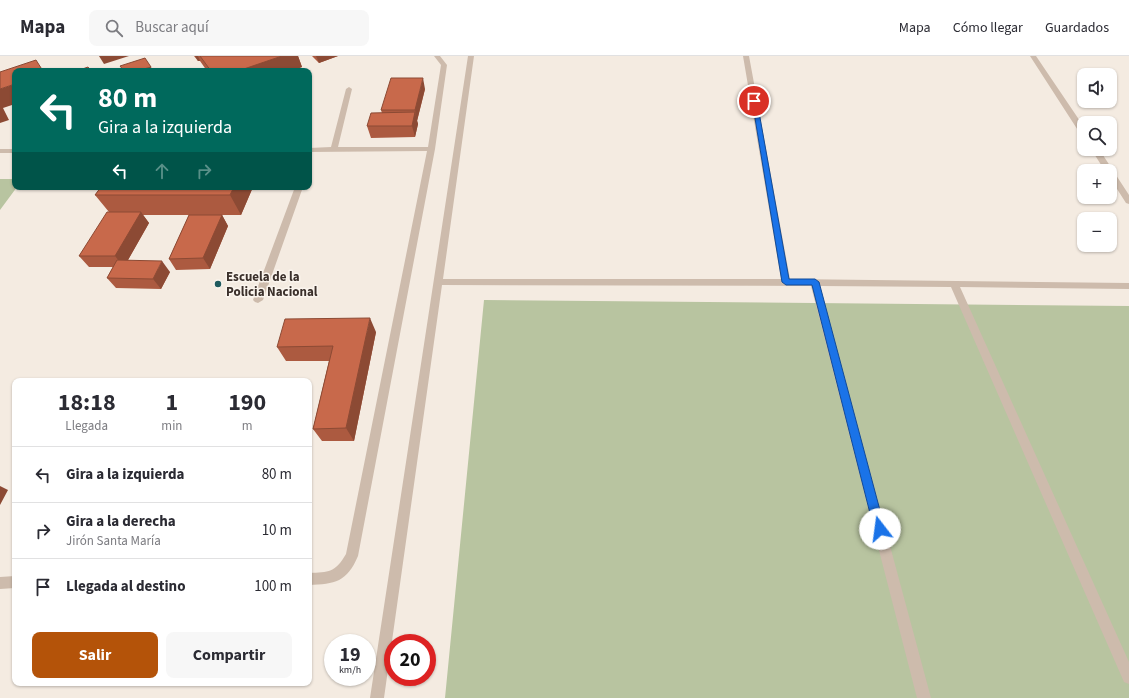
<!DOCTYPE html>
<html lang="es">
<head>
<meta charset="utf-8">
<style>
  :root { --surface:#fff; --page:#f7f7f7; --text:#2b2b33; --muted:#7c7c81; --line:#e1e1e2; --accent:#b45309 }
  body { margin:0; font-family:"Source Sans 3",sans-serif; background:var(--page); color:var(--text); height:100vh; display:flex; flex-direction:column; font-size:15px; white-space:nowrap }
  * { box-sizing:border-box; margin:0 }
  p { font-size:13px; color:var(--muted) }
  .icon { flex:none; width:22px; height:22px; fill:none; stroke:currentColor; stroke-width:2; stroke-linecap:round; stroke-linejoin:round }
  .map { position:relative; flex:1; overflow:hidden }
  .details { position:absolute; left:12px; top:322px; width:300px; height:308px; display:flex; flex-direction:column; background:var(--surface); border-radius:8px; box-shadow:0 1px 3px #0004 }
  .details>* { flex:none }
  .banner { position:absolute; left:12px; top:12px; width:300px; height:122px; border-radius:8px; box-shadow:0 1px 3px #0004; background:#00695c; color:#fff; overflow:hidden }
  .tools { position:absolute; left:1077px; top:12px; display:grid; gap:8px }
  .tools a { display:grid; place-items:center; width:40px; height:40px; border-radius:8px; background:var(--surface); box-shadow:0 1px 3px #0004; font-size:20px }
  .speed { position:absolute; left:324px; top:578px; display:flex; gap:8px; font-size:20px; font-weight:700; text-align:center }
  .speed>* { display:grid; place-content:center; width:52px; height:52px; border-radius:50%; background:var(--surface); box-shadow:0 1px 3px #0004; line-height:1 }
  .speed small { font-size:10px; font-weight:400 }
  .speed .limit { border:6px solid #d22; background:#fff; color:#111 }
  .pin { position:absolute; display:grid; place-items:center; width:34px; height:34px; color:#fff; margin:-17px; border:2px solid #fff; border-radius:50%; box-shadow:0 1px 4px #0007 }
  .me { position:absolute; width:44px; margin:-22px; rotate:345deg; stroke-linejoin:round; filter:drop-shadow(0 0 3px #0008) }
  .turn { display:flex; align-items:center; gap:14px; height:84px; padding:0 20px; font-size:18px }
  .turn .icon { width:52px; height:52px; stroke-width:2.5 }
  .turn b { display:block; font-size:28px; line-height:34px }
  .lanes { display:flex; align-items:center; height:38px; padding:0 20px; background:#0003; justify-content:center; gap:20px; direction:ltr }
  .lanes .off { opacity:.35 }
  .eta { display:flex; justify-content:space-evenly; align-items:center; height:68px; text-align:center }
  .eta b { font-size:24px; font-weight:700; line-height:28px }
  .cta { display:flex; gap:8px; margin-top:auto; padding:8px 20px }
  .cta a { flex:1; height:46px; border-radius:8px; background:var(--accent); color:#fff; font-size:16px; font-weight:700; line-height:46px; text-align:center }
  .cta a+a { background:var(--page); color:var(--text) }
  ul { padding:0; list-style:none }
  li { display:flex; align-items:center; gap:12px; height:56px; padding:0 20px; border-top:1px solid var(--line) }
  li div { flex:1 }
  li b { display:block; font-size:15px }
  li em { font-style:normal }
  header { display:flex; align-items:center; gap:24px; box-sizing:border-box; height:56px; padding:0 20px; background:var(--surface); border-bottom:1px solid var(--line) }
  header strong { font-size:19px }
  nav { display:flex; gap:22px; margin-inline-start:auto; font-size:14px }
  .search { width:280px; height:36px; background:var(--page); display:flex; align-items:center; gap:10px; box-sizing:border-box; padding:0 14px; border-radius:8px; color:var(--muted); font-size:15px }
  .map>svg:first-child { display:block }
</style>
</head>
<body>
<header>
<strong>Mapa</strong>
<div class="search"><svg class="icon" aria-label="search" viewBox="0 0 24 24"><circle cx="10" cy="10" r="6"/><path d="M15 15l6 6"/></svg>Buscar aquí</div>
<nav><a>Mapa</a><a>Cómo llegar</a><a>Guardados</a></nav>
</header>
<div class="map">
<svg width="1129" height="642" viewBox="0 0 1129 642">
  <rect width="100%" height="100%" fill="#f4ebe1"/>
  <!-- green -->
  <path fill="#b8c4a0" d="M0,123H15V131H17L0,154Z
    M484,244L1129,250V642H445Z"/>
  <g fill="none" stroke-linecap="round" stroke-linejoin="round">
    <!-- minor -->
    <path fill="#cdbbac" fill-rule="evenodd" d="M434,0H440L447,9L435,93L358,500C347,526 335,528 309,529V517C329,516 335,517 346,498L427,95L309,96V92L331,91L346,33L349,31L352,33L338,91H428L441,9Z
      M468,0H474L443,223H781L743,0H749L790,223L1129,227V233L960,231L1129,606V628L1124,626L951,231L820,230L931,642H917L811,230L442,229L384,642H370Z
      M1030,0H1036L1084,71V79H1081Z
      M0,93H15V97H0Z
      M1091,93H1099L1129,139V148L1126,147L1110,122V115H1105Z
      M295,131H303L263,244L258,247L255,246L253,244Z
      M15,520V532L0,533V521Z"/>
  </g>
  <!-- wall -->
  <path fill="#ac5a40" d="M194,0H298L302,11L291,15H207L200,5H198Z
    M312,0H338L319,7Z
    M425,33L417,65L418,68L415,81L371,82L367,70L382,57L381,54Z
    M101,131H253L241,159H222L228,170L210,213L176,214L169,203L189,159H143L149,167L128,204L170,216L161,233L116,232L107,222L113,211H89L79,200L109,156L95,139Z
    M376,276L354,385H322L313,373L329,305H286L277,291Z"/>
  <!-- shaded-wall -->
  <path fill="#8c4a34" d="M99,0H129L104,8Z
    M195,0H198L200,5H198Z
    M282,0H298L302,11L291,15H238Z
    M316,0H338L319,7Z
    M151,11L153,15H137Z
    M423,22L425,33L417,65L415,54Z
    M15,28V48L3,52L9,64L0,67V33Z
    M415,56L418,68L415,81L412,70Z
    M234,131H253L241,159L230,139Z
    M141,156L149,167L124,211L115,200Z
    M222,159L228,170L210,213L203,202Z
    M162,205L170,216L161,233L153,223Z
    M370,262L376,276L354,385L346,372Z
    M0,430L8,434L0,449Z"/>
  <!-- building -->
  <path fill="#c8694b" stroke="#8c4a34" d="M200,0H282L238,15H211Z
    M145,2L151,11L137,15H124L120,10Z
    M36,4L43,15H15V28L0,33V16Z
    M88,11L91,15H77Z
    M391,22H423L415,54H381Z
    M415,56L412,70H367L371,57Z
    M101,131H234L230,139H95Z
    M107,156H141L115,200H79Z
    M189,159H222L203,202L169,203Z
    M117,204L162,205L153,223L107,222Z
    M370,262L346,372L313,373L333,290L277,291L285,263Z"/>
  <!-- route -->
  <path fill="#1a73e8" stroke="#114b97" d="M752,44L757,45L789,223H815L819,226L885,473L883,476L880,478L876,476L874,473L812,229H786L782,226Z"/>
  <!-- markers -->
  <circle fill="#1f5a5e" stroke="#fbf5ee" stroke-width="1.5" cx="218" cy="228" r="4"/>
  <g text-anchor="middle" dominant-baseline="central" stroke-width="3" stroke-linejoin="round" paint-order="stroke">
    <!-- poi labels -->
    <g font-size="13" font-weight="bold" fill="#3b302b" stroke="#fbf5ee" text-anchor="start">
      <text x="226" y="221">Escuela de la<tspan x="226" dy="15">Policia Nacional</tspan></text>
    </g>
  </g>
</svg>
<div class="tools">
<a><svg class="icon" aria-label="sound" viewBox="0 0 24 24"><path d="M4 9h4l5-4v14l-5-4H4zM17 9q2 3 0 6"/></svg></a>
<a><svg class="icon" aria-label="search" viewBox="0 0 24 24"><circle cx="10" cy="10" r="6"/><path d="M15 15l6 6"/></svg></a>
<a>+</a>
<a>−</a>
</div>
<div class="speed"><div>19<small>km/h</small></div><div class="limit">20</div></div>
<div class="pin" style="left:754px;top:45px;background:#d93025"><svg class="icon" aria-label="arrive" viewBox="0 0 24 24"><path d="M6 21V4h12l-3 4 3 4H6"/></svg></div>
<svg class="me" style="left:880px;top:473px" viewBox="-20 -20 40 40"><circle r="19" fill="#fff"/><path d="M0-13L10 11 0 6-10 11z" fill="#1a73e8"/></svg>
<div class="banner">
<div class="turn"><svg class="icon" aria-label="left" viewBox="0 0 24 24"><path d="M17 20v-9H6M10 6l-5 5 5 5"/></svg><div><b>80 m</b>Gira a la izquierda</div></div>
<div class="lanes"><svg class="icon" aria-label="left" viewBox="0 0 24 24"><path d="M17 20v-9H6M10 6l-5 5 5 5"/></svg><svg class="icon off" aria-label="ahead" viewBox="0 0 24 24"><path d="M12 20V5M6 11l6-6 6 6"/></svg><svg class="icon off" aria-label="right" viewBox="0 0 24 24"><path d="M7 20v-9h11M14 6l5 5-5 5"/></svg></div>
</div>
<section class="details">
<div class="eta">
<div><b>18:18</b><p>Llegada</p></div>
<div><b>1</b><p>min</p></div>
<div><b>190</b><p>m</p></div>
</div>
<ul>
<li><svg class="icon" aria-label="left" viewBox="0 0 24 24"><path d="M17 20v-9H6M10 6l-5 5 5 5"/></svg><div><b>Gira a la izquierda</b></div><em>80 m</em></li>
<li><svg class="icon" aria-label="right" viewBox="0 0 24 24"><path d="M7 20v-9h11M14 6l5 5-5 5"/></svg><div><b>Gira a la derecha</b><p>Jirón Santa María</p></div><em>10 m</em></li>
<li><svg class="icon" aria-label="arrive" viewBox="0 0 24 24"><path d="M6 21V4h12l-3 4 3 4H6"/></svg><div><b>Llegada al destino</b></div><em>100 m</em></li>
</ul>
<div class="cta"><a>Salir</a><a>Compartir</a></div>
</section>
</div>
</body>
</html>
